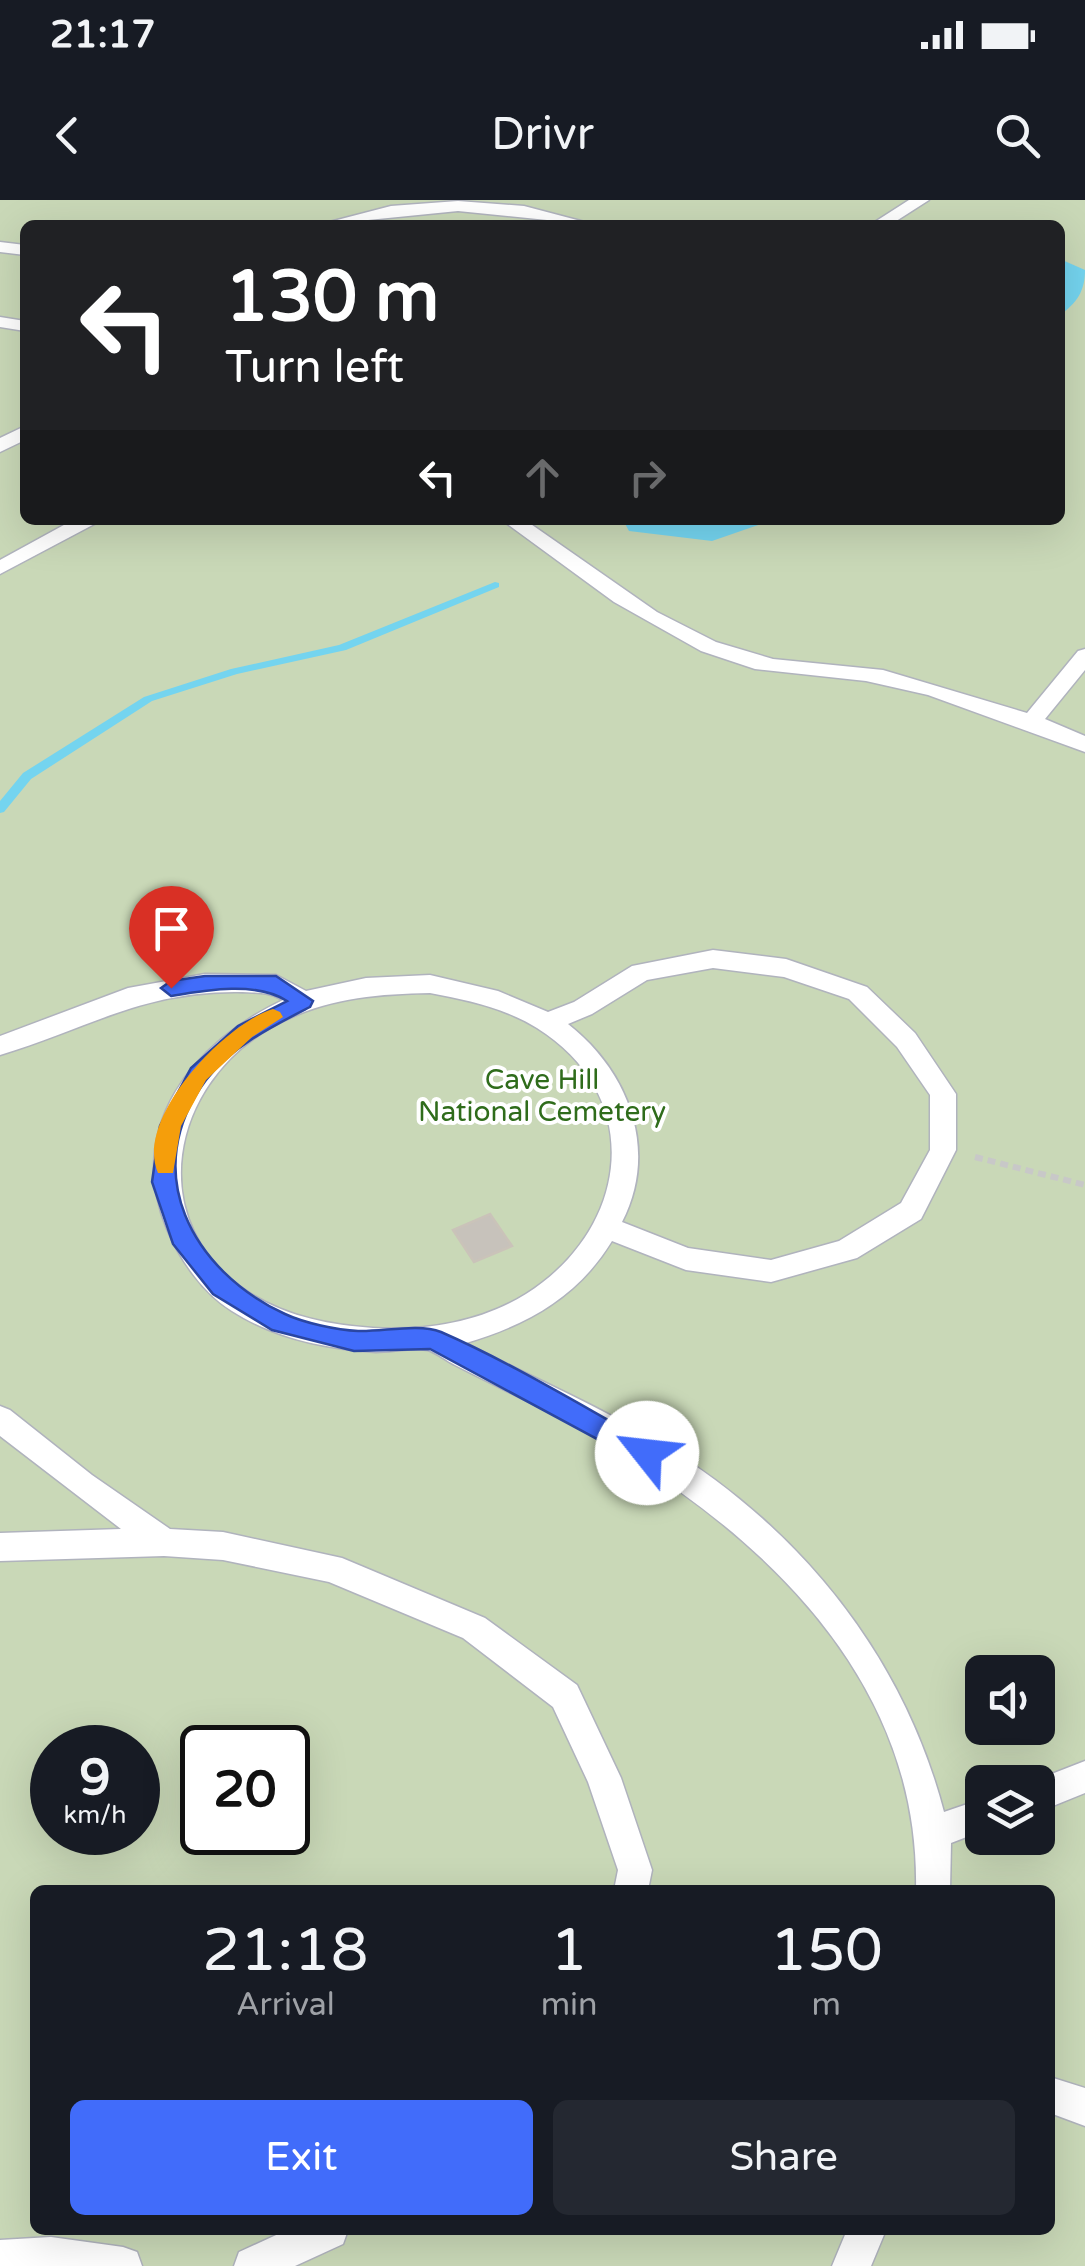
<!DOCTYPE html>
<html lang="en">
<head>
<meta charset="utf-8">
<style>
  :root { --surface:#171b24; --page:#242831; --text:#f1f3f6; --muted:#9ea1a6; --accent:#416cfa }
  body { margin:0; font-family:"Varela Round",sans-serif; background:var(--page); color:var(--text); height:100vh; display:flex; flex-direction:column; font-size:38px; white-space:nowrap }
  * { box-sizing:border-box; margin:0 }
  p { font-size:32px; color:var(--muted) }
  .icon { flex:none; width:55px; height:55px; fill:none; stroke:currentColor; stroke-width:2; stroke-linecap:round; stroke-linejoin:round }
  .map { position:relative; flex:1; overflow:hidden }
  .side { position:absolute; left:30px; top:1685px; width:1025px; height:350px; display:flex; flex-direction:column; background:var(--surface); border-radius:15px; box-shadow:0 10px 40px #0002 }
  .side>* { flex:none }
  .guide { position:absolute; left:20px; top:20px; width:1045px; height:305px; border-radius:15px; box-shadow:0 10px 40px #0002; background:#202124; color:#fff; overflow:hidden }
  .fabs { position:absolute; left:965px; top:1455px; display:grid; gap:20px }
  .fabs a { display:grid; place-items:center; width:90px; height:90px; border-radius:15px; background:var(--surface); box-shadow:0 10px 40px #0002; font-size:50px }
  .speed { position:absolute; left:30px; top:1525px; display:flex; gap:20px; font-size:50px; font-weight:700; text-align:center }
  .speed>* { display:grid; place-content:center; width:130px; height:130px; border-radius:50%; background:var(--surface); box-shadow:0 10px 40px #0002; line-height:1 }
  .speed small { font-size:25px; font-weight:400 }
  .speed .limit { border:5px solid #111; border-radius:15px; background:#fff; color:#111 }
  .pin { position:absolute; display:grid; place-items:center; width:85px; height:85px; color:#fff; margin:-102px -42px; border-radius:50% 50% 50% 0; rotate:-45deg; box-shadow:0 0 10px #0007 }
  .pin .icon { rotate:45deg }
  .me { position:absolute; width:110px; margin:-55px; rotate:299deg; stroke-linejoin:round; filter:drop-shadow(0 0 8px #0008) }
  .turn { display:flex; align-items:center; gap:35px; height:210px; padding:0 40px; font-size:45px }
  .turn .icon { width:130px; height:130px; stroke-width:2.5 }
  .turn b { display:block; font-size:70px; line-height:85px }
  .lanes { display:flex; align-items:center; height:95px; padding:0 40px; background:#0003; justify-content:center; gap:50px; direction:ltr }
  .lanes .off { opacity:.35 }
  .eta { display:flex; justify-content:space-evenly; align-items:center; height:170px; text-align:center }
  .eta b { font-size:60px; font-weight:600; line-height:70px }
  .cta { display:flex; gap:20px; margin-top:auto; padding:20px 40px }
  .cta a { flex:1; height:115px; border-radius:15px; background:var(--accent); color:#fff; font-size:40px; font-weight:600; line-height:115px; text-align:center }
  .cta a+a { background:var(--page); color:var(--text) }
  .status { display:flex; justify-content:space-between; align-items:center; height:70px; padding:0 50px; background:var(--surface); direction:ltr }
  .status svg { height:28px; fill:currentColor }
  header { display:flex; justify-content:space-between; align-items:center; height:130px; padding:0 40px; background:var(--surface); font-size:45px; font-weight:600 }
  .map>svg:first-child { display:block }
</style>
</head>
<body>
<div class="status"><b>21:17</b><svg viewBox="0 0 49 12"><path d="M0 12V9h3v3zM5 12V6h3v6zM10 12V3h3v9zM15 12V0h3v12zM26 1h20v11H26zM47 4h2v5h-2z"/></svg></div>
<header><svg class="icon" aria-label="back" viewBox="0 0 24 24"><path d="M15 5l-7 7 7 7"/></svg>Drivr<svg class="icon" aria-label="search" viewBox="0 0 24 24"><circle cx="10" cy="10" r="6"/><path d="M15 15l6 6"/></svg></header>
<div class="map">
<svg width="1085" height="2066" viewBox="0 0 1085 2066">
  <rect width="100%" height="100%" fill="#eee7e0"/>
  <!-- cemetery -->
  <path fill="#c9d8b7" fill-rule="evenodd" d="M0,0H1085V2066H0ZM25,25H1060V320H25ZM982,1472H1038V1528H982ZM52,1548H138V1632H52ZM202,1548H288V1632H202ZM982,1582H1038V1638H982ZM35,1690H1050V2030H35Z"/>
  <!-- water -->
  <path fill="#74d4ef" d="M1060,59L1085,70C1085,91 1077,103 1060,115Z
    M623,320H773L712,341L629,331Z"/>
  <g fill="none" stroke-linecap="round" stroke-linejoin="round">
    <!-- stream -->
    <path fill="#74d4ef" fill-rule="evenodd" d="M495,382L499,383V387L346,450L237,474L152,501L31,579L4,612L0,613V601L23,573L144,497L231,469L339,445Z"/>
  </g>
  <!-- building -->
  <path fill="#c7c2bb" stroke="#cac3b9" stroke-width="2.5" d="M490,1014L512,1046L474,1062L453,1030Z"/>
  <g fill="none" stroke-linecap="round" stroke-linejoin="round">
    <defs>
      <path id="service" d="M909,0H929L890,25H870Z
        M458,1L524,6L596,25L458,11L318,25L391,6Z
        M0,42L25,45V55L0,52Z
        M0,117L25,121V131L0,127Z
        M25,226V240L0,252V238Z
        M73,320H102L0,374V360Z
        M502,320H525L657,412L716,442L773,459L883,470L1027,513L1078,451L1085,449V470L1045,519L1085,536V552L928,495L866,481L755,469L701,451L614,402Z
        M713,750L786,759L867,787L915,833L956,894V950L921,1019L857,1058L771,1082L686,1070L612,1041C578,1097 527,1125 466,1143C532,1178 600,1206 663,1245C801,1329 903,1456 944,1612L982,1599V1631L951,1643L950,1690H916C921,1454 721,1298 529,1202C505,1190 480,1178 455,1165C447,1161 437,1153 428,1150C413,1147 392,1152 376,1152C326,1149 274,1138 232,1111C203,1093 180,1060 167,1029C125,926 193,843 283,800C268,791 255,793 238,792C142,791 87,829 0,855V836L128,788L205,774L276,775L306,791L366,778L430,775L498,791L548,812L574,802L632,766ZM713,768L784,777L849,799L897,847L930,895V950L901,1003L839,1041L771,1060L688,1048L622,1022C659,950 629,872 568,824L592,814L647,780ZM430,793C467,800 505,808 537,828C647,897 629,1029 526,1094C481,1122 426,1131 373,1128C330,1125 288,1117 251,1094C143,1026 168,887 270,828C320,799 373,794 430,793Z
        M0,1206L10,1210L92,1275L170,1329L223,1332L342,1358L485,1418L577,1485L621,1578L652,1670L648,1690H614L618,1670L588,1582L553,1507L463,1438L329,1382L223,1360L164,1356L0,1361V1333L121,1329L0,1236Z
        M1085,1561V1593L1038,1612V1582H1031Z
        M1050,1877L1085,1888V1926L1050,1913Z
        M287,2030H348L343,2044L295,2066H234L239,2052Z
        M847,2030H886L871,2066H832Z
        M51,2037L123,2047L137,2052L142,2066H0V2040Z"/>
    </defs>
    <!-- service casing -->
    <use href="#service" stroke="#b0b3bd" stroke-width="3"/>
    <!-- path -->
    <path stroke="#c8c8c8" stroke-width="6" stroke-dasharray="8 5" stroke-linecap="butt" d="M975,957L1085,985"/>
    <!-- service -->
    <use href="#service" fill="#fff" fill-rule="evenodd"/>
  </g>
  <!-- route -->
  <path fill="#416cfa" stroke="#2a46a2" stroke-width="2.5" d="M205,776H276L313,801L310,807C273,826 232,846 206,880C138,971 192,1071 285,1114C304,1123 337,1130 358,1131C383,1132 418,1123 441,1132C514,1164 585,1208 655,1246L659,1253L655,1261L647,1264L638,1261L430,1149L354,1151L272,1130L213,1094L173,1044L152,982L160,926L191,868L238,826L287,801C256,781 206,790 171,796L161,788L171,781Z"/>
  <!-- slow -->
  <path fill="#f59e0b" d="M273,809L280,812L283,817L252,837L206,880L181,926L173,973H158C134,919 224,824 273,809Z"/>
  <g text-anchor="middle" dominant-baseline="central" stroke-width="8" stroke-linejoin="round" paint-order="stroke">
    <!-- park labels -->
    <g font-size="28" fill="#2f6c1b" stroke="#fff">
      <text x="542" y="880">Cave Hill<tspan x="542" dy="32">National Cemetery</tspan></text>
    </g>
  </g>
</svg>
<div class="fabs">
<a><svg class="icon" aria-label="sound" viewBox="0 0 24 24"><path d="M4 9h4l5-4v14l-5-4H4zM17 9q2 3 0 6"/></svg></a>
<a><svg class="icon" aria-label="layers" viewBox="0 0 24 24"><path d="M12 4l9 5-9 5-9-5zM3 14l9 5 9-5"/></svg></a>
</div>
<div class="speed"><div>9<small>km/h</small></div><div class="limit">20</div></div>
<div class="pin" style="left:171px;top:788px;background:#d93025"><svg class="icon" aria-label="arrive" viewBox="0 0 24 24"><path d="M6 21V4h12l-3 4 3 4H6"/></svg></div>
<svg class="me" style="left:647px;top:1253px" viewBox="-20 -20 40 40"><circle r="19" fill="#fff"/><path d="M0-13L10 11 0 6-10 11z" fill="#416cfa"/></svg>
<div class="guide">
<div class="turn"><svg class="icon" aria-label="left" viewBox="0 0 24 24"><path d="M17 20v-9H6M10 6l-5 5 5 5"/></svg><div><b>130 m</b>Turn left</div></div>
<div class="lanes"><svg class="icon" aria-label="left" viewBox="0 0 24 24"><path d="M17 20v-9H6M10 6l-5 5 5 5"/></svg><svg class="icon off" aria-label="ahead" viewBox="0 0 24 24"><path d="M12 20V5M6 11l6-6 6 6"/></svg><svg class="icon off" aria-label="right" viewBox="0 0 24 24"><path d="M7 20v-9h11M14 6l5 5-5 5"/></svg></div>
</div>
<section class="side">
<div class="eta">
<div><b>21:18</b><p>Arrival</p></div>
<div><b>1</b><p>min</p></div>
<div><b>150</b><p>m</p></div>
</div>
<div class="cta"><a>Exit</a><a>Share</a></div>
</section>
</div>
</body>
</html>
